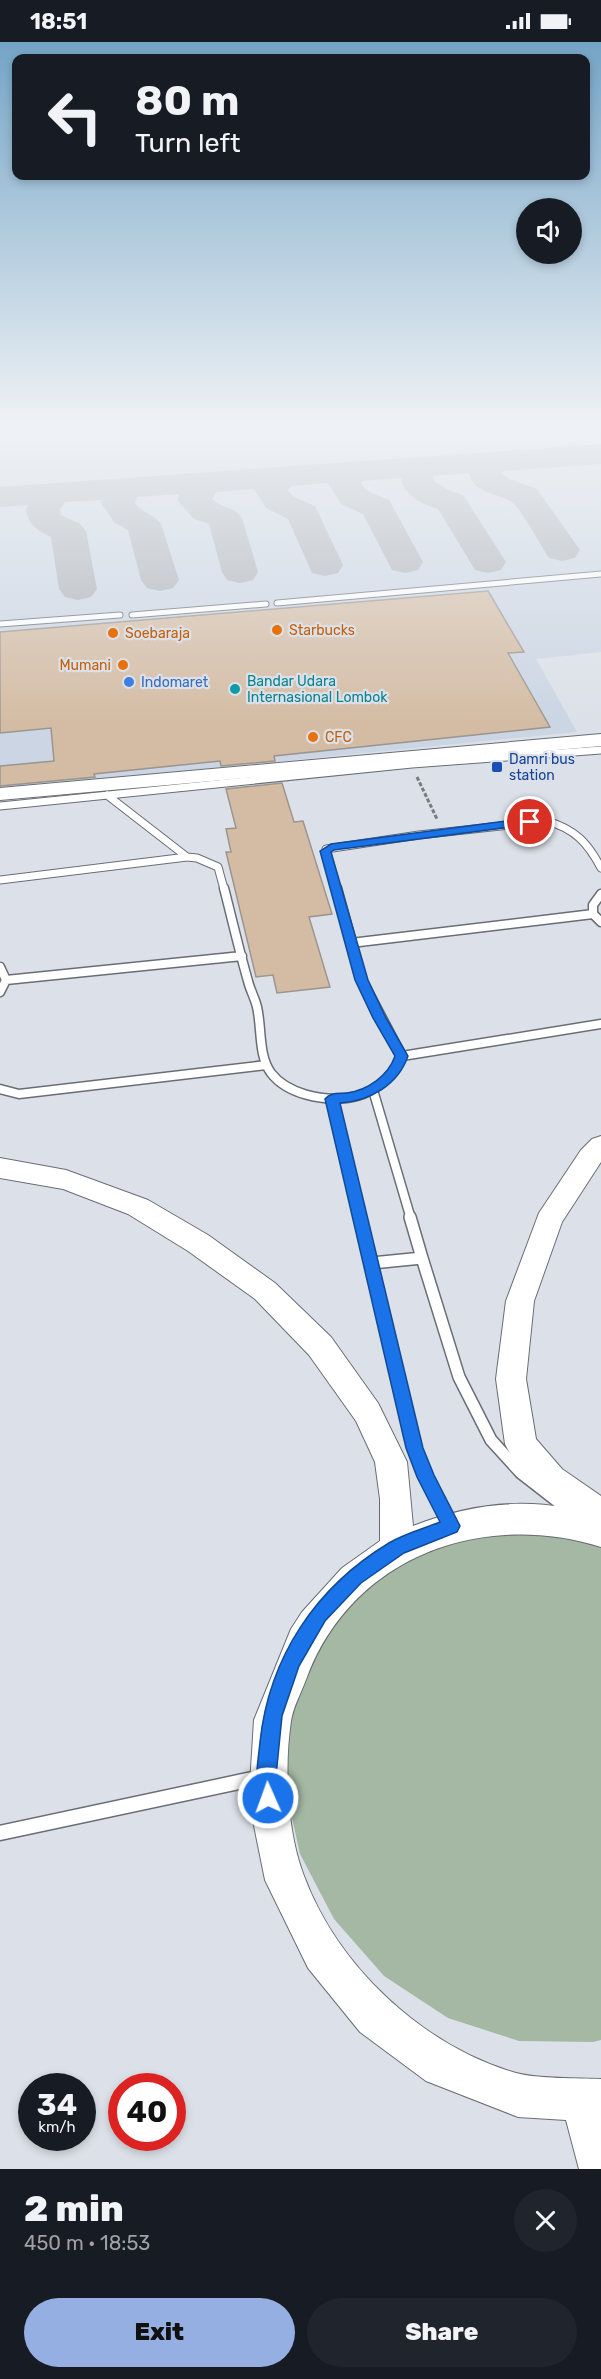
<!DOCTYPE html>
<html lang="en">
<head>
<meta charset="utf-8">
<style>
  :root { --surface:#171b24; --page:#20242c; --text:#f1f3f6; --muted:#9ea1a6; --accent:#96afe2 }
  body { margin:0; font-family:Rubik,sans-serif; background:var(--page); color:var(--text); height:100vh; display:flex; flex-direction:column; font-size:22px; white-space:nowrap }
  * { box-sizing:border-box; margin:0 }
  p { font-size:20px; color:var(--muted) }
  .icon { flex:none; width:33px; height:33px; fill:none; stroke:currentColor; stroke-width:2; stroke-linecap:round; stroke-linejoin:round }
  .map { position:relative; height:2127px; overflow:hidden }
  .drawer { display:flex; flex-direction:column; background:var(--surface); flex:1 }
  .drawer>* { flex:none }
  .guide { position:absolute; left:12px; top:12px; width:578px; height:126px; border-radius:12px; box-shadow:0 3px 9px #0003; background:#171b24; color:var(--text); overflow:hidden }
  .controls { position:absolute; left:516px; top:156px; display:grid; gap:12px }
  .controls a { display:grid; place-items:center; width:66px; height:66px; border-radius:50%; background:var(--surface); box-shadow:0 3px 9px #0003; font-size:30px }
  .speed { position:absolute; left:18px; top:2031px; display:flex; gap:12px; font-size:30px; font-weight:700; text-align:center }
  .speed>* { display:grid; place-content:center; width:78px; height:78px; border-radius:50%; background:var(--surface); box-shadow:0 3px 9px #0003; line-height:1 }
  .speed small { font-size:15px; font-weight:400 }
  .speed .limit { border:9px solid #d22; background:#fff; color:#111 }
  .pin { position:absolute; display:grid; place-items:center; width:51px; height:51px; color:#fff; margin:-26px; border:3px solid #fff; border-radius:50%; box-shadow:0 2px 6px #0007 }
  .me { position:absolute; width:66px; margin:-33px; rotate:358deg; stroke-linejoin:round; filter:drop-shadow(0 0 4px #0008) }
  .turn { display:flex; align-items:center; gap:21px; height:126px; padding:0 24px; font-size:27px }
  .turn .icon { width:78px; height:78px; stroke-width:2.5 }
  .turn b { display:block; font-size:42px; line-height:51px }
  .round { display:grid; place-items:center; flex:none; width:63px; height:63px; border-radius:32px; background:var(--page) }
  .head { display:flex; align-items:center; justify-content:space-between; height:102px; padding:0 24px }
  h1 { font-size:36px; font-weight:800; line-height:45px }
  .primary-button { display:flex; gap:12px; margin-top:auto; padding:12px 24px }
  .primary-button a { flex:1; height:69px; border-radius:36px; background:var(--accent); color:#111; font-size:24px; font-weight:800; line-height:69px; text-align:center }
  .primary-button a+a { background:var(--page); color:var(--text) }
  .status { display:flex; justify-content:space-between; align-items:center; height:42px; padding:0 30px; background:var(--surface); direction:ltr }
  .status svg { height:16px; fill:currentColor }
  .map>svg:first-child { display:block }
</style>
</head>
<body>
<div class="status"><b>18:51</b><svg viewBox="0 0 49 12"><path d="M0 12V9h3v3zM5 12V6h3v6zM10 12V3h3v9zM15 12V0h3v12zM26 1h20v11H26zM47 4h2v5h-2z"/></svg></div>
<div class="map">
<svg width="601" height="2127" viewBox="0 0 601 2127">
  <rect width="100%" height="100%" fill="#dce1e9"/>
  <!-- built -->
  <path fill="#cbd5e3" d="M0,383H601V610L536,617L577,690L0,747Z"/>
  <!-- green -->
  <path fill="#a4b8a3" d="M538,1489L601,1506V1998L593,2000L519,1999L448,1976L384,1934L334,1877L300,1812L285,1744L286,1678L335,1567L426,1501Z"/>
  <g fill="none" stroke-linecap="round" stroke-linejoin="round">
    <!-- taxiway -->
    <path fill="#aaaeb4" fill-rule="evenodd" d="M601,402V422L503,429L502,431L509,437L537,447L580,508L575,516L562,519L549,516C542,505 521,467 513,461C499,450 474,453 469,431L433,434L434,439L450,449L463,453L506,520L501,528L488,531L475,528L438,467C422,462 404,454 401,436L362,439L361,442L369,450L389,458L423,520L418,528L405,531L392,528L363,472L341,462L328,441L292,444L287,448L294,455L315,464L343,523L338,531L325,534L312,531L288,477L266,466L254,447L216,450L212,457C221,466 235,465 242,476L258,530L253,538L240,541L227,538L222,530L209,482L194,477L178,459L179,452L137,455L135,461C142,471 154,472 161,482L179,538L173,546L160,549L147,546L141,538L128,488L115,481L101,461L102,458L65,460L60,467L61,473L80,482L86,489L97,547L91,555L78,558L65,555L59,547L51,495C38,489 28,483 26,467L29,463L0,465V445Z"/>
  </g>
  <!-- building -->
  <path fill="#d4bca4" stroke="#9c958f" stroke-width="1.5" d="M488,549L524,610L508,611L550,685L274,714L275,719L221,724L220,719L94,732L95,735L0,744V724L54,719L51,686L0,691V590Z
    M282,741L294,780L303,779L332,872L309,875L330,945L277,951L273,933L256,935L226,810H231L226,787L236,786L226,747Z"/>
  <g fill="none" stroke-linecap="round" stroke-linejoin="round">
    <defs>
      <path id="lane-far4" d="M277,561L601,532
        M132,573L266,562
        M0,582L120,573"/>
      <path id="lane-far3" d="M107,753L187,815
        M0,764L412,722L601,708
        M0,838L187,815L197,816L218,825L224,847
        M337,847L326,807L419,793L547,779C575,787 588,801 601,826"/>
      <path id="lane-far2" d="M224,846C232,877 239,908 248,939C250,948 255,956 257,965C262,986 258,1013 271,1031C287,1052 322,1059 347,1056C372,1053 392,1037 402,1014L362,938L337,846
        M601,852L593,863V872L601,880
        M351,901L593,872
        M0,925L6,938L0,950
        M6,938L242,914
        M402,1014L601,982
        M0,1047L19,1052L266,1023
        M373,1048L411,1177
        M332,1057L361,1177"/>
      <path id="lane-far1" d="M360,1175L415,1405L426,1435L450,1484
        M410,1175L422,1216
        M372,1221L422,1216L459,1335L491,1398L521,1431L575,1473"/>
      <path id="lane" d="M0,1791L262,1735"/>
      <path id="secondary" d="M601,692V704L0,758V746Z
        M601,1094V1120L562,1180L534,1259L526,1337L536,1397L562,1427L601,1454V1505C482,1468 353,1514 307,1635C302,1649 293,1665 291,1679C284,1726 287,1790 304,1834C338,1925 423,2004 516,2031C538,2037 577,2036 601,2037V2127H579L566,2078L518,2075L426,2039L360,1990L308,1926L265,1838L249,1759L254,1678L291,1587L302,1570L342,1526L380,1499V1457L375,1420L356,1379L309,1313L255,1257L188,1209L128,1172L63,1147L0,1136V1116L66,1128L148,1158L208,1193L275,1241L331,1295L378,1361L407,1420L413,1484C461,1465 514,1456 566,1466C542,1449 518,1429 505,1402L496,1337L506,1259L539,1171L581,1108L592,1097Z"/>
    </defs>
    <!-- lane-far4 casing -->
    <use href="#lane-far4" stroke="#696e74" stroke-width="7"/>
    <!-- lane-far3 casing -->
    <use href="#lane-far3" stroke="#696e74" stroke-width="9"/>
    <!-- lane-far2 casing -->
    <use href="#lane-far2" stroke="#696e74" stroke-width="11"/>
    <!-- lane-far1 casing -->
    <use href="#lane-far1" stroke="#696e74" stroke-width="14"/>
    <!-- lane casing -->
    <use href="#lane" stroke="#696e74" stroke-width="17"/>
    <!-- secondary casing -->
    <use href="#secondary" stroke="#696e74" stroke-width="2"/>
    <!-- path -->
    <path stroke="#787b80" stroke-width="3" stroke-dasharray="4 2" stroke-linecap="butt" d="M417,735L437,777"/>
    <!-- lane-far4 -->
    <use href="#lane-far4" stroke="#fff" stroke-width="5"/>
    <!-- lane-far3 -->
    <use href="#lane-far3" stroke="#fff" stroke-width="7"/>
    <!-- lane-far2 -->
    <use href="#lane-far2" stroke="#fff" stroke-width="8"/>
    <!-- lane-far1 -->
    <use href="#lane-far1" stroke="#fff" stroke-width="11"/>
    <!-- lane -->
    <use href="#lane" stroke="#fff" stroke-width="14"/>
    <!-- secondary -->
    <use href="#secondary" fill="#fff" fill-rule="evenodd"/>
  </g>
  <!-- sky -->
  <linearGradient id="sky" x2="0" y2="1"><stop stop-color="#74a4c6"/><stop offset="0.56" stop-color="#eff2f5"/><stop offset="1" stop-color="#eff2f5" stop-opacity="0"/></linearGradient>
  <rect width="601" height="681" fill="url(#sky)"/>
  <!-- route -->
  <path fill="#1a73e8" stroke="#114b97" stroke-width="1.5" d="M530,776L535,780L534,782L334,808L331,810L368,938L386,976L408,1014C398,1043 370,1059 340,1061L423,1406L434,1433L460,1484L457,1490L404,1511L361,1541L325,1579L299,1624L282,1674L276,1734L279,1756L276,1763L268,1766L261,1763C253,1743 258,1721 260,1700C269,1615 316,1545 389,1501C404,1492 423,1487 440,1480L417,1435L406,1406L325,1057C331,1050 339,1052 347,1051C368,1048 388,1034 395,1014L373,976L355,938L320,809L331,802Z"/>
  <!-- markers -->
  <g fill="#e8710a" stroke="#dce1e9" stroke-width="2">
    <circle cx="277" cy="588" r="6"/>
    <circle cx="113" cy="591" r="6"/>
    <circle cx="123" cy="623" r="6"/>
    <circle cx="313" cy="695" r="6"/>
  </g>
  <circle fill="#3f7fe0" stroke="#dce1e9" stroke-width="2" cx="129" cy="640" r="6"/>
  <circle fill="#0f9aa8" stroke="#dce1e9" stroke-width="2" cx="235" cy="647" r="6"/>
  <rect fill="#1a4fb4" stroke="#dce1e9" stroke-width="2" x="491" y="719" width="12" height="12" rx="3"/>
  <g text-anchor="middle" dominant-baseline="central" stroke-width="4.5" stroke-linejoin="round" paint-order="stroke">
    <!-- far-food labels -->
    <g font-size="14" fill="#c56008" stroke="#dce1e9" text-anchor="start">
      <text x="289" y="588">Starbucks</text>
      <text x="125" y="591">Soebaraja</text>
      <text x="111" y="623" text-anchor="end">Mumani</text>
      <text x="325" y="695">CFC</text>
    </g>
    <!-- far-culture labels -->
    <g font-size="14" fill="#0d838f" stroke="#dce1e9" text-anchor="start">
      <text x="247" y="639">Bandar Udara<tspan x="247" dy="16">Internasional Lombok</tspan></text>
    </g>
    <!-- far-shop labels -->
    <g font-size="14" fill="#366cbe" stroke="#dce1e9" text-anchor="start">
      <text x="141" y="640">Indomaret</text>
    </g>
    <!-- far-transit labels -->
    <g font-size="14" fill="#164399" stroke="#dce1e9" text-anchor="start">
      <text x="509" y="717">Damri bus<tspan x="509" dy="16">station</tspan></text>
    </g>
  </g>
</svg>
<div class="controls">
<a><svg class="icon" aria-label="sound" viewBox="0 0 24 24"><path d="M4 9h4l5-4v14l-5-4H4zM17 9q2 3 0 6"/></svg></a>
</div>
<div class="speed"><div>34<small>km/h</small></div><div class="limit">40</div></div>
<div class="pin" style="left:530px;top:780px;background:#d93025"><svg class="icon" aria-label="arrive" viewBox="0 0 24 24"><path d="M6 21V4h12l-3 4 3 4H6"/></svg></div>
<svg class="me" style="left:268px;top:1756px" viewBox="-20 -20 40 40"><circle r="17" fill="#1a73e8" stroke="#fff" stroke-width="3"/><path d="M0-11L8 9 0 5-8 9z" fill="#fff"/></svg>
<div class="guide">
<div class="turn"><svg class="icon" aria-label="left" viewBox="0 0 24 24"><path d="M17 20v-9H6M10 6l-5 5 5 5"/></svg><div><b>80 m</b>Turn left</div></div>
</div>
</div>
<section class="drawer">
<div class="head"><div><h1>2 min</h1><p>450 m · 18:53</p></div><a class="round"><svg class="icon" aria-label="close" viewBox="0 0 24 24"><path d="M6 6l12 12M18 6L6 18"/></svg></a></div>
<div class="primary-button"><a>Exit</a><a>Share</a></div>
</section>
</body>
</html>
